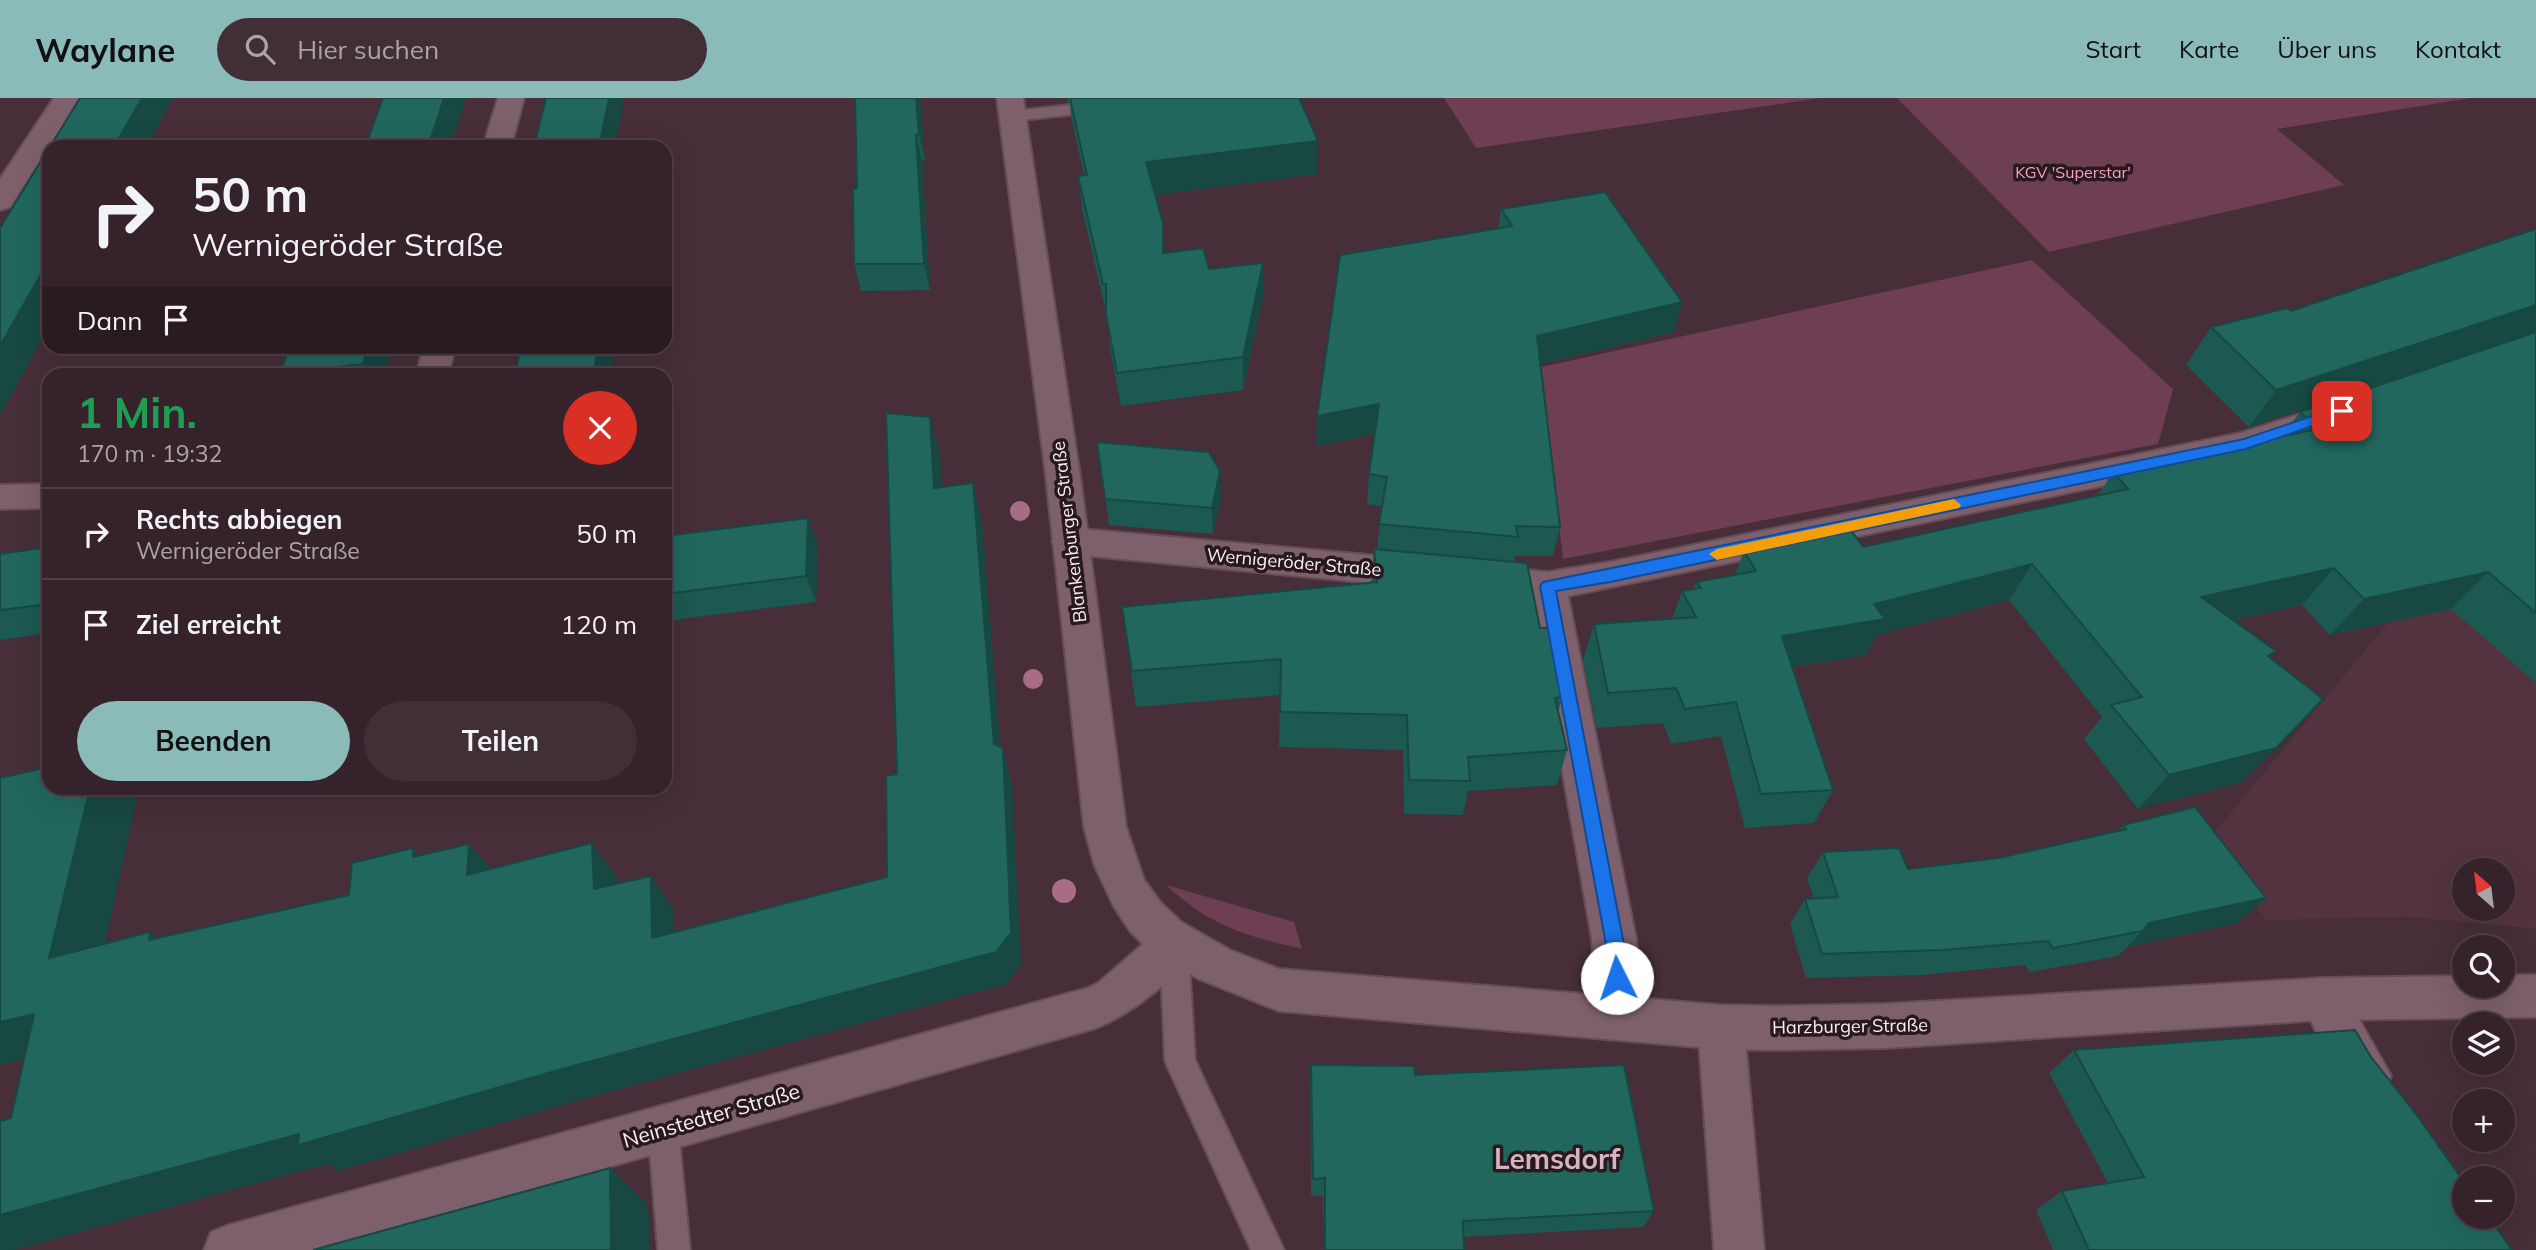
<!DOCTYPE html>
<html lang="de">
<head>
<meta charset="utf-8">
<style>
  :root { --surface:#35222a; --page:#402f36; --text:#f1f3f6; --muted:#aaa4a8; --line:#4f3f47; --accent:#8bbbb9 }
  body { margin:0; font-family:Mulish,sans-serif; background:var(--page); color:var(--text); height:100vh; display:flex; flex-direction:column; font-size:26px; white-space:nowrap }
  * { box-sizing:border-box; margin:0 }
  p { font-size:23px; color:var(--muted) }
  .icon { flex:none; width:38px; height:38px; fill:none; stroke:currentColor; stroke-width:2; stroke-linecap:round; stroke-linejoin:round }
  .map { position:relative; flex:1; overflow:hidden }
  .side { position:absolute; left:42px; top:270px; width:630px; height:427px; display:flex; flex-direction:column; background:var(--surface); border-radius:21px; box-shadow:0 7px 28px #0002,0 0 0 2px var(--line) }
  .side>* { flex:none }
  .hud { position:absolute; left:42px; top:42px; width:630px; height:214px; border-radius:21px; box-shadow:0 7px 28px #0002,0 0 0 2px var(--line); background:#35222a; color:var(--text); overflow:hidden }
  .needle { width:46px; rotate:332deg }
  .buttons { position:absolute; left:2452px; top:760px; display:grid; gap:14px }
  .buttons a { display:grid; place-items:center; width:63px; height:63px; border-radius:50%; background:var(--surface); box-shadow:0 7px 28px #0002,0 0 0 2px var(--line); font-size:35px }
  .pin { position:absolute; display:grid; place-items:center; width:60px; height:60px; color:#fff; margin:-30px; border-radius:14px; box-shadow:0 4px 10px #0006 }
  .me { position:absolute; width:77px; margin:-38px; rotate:356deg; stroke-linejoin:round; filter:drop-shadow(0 0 5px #0008) }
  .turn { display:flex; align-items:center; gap:24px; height:147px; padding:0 35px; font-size:32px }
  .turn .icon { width:91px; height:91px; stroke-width:2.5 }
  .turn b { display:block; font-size:49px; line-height:60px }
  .then { display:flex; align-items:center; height:66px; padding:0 35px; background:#0003; gap:14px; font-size:26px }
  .round { display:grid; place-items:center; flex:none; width:74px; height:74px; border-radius:37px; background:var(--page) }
  .headline { display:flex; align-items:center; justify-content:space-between; height:119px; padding:0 35px }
  h1 { font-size:42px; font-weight:700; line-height:52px; color:#1e9e55 }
  .button { display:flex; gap:14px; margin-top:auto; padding:14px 35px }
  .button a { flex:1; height:80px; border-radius:42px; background:var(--accent); color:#111; font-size:28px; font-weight:700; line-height:80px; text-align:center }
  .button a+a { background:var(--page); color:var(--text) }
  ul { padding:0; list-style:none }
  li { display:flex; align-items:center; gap:21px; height:91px; padding:0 35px; border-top:2px solid var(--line) }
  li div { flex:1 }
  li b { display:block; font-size:26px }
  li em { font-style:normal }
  header { display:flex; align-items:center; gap:42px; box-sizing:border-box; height:98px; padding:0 35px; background:var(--accent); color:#111 }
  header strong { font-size:33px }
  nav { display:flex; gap:38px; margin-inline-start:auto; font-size:24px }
  .search { width:490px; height:63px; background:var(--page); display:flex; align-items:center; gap:18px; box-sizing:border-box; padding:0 24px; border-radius:38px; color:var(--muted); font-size:26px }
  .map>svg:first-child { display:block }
</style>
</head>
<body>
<header>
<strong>Waylane</strong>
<div class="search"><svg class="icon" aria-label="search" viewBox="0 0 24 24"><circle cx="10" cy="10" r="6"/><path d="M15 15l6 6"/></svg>Hier suchen</div>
<nav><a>Start</a><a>Karte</a><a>Über uns</a><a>Kontakt</a></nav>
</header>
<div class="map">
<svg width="2536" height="1152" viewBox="0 0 2536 1152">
  <rect width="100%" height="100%" fill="#472e38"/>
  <!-- built -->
  <path fill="#543340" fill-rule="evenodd" d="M2536,272V831L2412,819L2267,822L2206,745L2400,510ZM2464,772H2502V810H2464Z"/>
  <!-- green -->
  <path fill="#6e3e52" d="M1444,0H1821L1476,50Z
    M1897,0H2471L2277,31L2344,87L2049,154Z
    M2032,162L2173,291L2158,346L1563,461L1541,269Z
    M1166,787L1294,824L1302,851C1243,837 1212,829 1166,787Z"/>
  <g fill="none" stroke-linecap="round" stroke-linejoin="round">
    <defs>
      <path id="service" d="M1070,7L1078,12L1076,16L1013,23L1005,18L1013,13Z
        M1174,834L1184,838L1188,847L1195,962L1284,1152H1251L1165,963L1160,847L1164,838Z
        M663,1015L674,1019L678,1030L690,1152H658L648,1030L652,1019Z"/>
      <path id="minor" d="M54,0H80L10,109L0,112V81Z
        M498,0H524L511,49H483Z
        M424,248H456L448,276H416Z
        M2334,305L2346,308L2350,316L2346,324L2246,358L1568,498L1636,841L1644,919L1637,934L1621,940L1605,934L1598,919L1592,841L1532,500L1480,496L1467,492L1462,482L1467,472L1480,468L1548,474L1610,464L2241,335Z
        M49,386V410L0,411V387Z
        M1070,430L1424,462L1437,466L1442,476L1437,486L1424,490L1070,456L1057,452L1052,443L1057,434Z
        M1174,827L1190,833L1196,847C1181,879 1129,917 1096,930L318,1152H204L211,1134L229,1127L1088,890L1098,885L1158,833Z
        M2323,880L2339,886L2391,978L2384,994L2367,1001L2350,994L2339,980L2300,901L2307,886Z
        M1721,907L1737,914L1744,929L1764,1152H1714L1698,929L1705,914Z"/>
      <path id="tertiary" d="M997,0H1023L1080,378L1126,729L1144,782L1161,805L1181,824L1230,852L1279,871L1721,907L1773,908L1885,906L2323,880L2464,878V887H2502V877H2536V919L2323,922L1885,950L1773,952L1721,951L1279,913L1199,881L1149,852L1130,833L1114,809L1094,766L1084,729L1046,378Z"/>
    </defs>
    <!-- service casing -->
    <use href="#service" stroke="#644d56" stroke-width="4"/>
    <!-- minor casing -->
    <use href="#minor" stroke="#644d56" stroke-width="4"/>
    <!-- tertiary casing -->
    <use href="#tertiary" stroke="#644d56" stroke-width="4"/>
    <!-- service -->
    <use href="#service" fill="#7d606c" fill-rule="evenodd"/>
    <!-- minor -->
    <use href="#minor" fill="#7d606c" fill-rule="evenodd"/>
    <!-- tertiary -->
    <use href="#tertiary" fill="#7d606c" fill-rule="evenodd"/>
  </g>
  <!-- trees -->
  <g fill="#a96c85">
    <circle cx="1020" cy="413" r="10"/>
    <circle cx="1033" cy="581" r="10"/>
    <circle cx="1064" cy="793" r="12"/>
  </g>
  <!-- wall -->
  <path fill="#1c5951" d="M920,0L925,63H922L930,192L861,193L854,166L857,90Z
    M1067,0H1299L1317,76L1155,97L1165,155L1209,171L1263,165V199L1243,292L1121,308L1110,250L1107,219L1082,111L1078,78L1084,77L1071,19L1070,5H1068Z
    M1501,111L1682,204L1674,234L1540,266L1560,429L1553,458H1515L1514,464L1540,530L1562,599L1558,614L1567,652L1557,687L1468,693L1463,717L1404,716L1403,652L1279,649L1280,597L1136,609L1122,509L1371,485L1374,451H1377L1382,408L1367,406L1369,376L1375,336L1316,348L1498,130Z
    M2536,131V585L2451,511L2330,537L2302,507L2233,522L2270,560L2242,684L2138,711L2084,641L2102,619L2009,502L1876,537L1866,557L1793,569L1833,692L1814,725L1745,730L1721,638L1671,646L1663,625L1597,630L1583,562L1594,526L1672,521L1682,493L1693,491L1696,484L1735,477L1744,453L1863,449L2098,397L2113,374L2281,339L2300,314L2458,260L2249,329L2186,267L2211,229L2291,213Z
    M290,248H393L385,276H281L280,275Z
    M1097,344L1221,400L1213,436L1109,427Z
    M665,438L818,446L816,504L665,523Z
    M49,449V535L0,542V456Z
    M2123,727L2237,825L2127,849L2118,858L2030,874L2025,867L1922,877L1806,880L1790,826L1805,801L1814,800L1807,780L1823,754L1908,771L1999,760L2117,734Z
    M2074,952L2371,959L2512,1152H2053L2036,1112L2062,1093L2108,1085L2049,975Z
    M1311,967L1415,977L1654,1113L1643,1129L1463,1139L1464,1152H1324L1323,1098H1311L1310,987Z"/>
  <!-- shaded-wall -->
  <path fill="#174842" d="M142,0H173L147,49H114Z
    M444,0H466L450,49H428Z
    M609,0H624L615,49H599Z
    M916,0H920L925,63L919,36Z
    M916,37L922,63L930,192L924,166Z
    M1318,43L1317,76L1148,98L1146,64Z
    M1163,125L1165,158L1163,155Z
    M49,162V228L0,317V248Z
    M1263,165V199L1243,292V259Z
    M1682,204L1674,234L1531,268L1537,238Z
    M2536,207V234L2249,329L2276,292Z
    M368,248H393L385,276H370L363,266Z
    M598,248H615L611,276H594Z
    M1379,306L1377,336L1316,348L1317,318Z
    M930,319L940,357L944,428L934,390Z
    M1220,373L1221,400L1213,436L1212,410Z
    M973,385L982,423L1003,682L994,646Z
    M808,420L818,446L816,504L806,478Z
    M2032,466L2009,502L1876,537L1866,557L1766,573L1782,538L1874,506Z
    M2334,470L2302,507L2173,535L2201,499Z
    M2488,474L2451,511L2330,537L2364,501Z
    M1003,650L1012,686L1021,867L1006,886L590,999L338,1073L327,1066L14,1152H0V1117L299,1036L562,971L996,854Z
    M2276,650L2242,684L2138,711L2169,677Z
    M90,690H134L138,694L95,891L49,860Z
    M592,745L616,778L619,824L594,791Z
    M469,746L498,779L467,777Z
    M413,750L444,784L413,759Z
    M651,778L673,811L675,872L652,840Z
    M2266,800L2237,825L2127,849L2143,833L2149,825Z
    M150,834L192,866L149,842Z
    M34,916L82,946L0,967V924Z
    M610,1070L648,1106L650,1152H611Z"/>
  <!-- building -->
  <path fill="#21675e" stroke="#174842" stroke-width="2" d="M80,0H142L114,49H50Z
    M383,0H444L428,49H365Z
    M546,0H609L599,49H534Z
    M855,0H916L919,36L916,37L924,166H854L853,91L857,90Z
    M1070,0H1299L1318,43L1146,64L1163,125V155L1203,150L1209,171L1263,165L1243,259L1117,275L1106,216V186H1103L1078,78L1087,77Z
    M49,50V162L0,248V130Z
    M1605,94L1682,204L1537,238L1560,429L1516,428L1518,439L1379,426L1387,379L1369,376L1379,306L1317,318L1340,157L1512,128L1501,111Z
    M2536,131V207L2276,292L2211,229L2287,210L2291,213Z
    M2536,234V515L2488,474L2364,501L2334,470L2201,499L2276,553L2268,558L2323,601L2276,650L2169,677L2111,607L2142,599L2032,466L1874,506L1885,521L1782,538L1833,692L1761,696L1736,604L1685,611L1676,590L1608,595L1594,526L1696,519L1682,493L1701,490L1696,484L1756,473L1744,453L1851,432L1863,449L2128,391L2113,374L2318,331L2300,314Z
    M290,248H368L363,266L280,275Z
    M521,248H598L594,276H515Z
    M886,315L930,319L934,390L973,385L994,646L1003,650L1011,835L996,854L562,971L298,1047L299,1036L0,1117V1023L11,1020L34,916L0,924V680L49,669V690H90L49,860L150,834L149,842L349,797L352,765L413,750V759L469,746L467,777L592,745L594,791L651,778L652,840L887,779L886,678L897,676Z
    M1097,344L1209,354L1220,373L1212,410L1105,401Z
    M808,420L806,478L665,496V438Z
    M49,449V506L0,512V456Z
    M1374,451L1527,465L1540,530H1550L1562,599L1555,600L1567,652L1468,659L1470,683L1409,682L1407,617L1280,614L1281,561L1132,573L1122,509L1377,484Z
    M2195,709L2266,800L2149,825L2143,833L2053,850L2048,843L1942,852L1822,856L1805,801L1838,799L1823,754L1899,750L1908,771L1999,760L2126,731L2123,727Z
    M2355,932L2371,959L2416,1016L2464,1084V1118H2488L2512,1152H2089L2062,1093L2144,1079L2074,952Z
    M1311,967L1414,968L1415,977L1624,967L1654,1113L1463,1123L1464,1152H1325V1080L1313,1081Z
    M610,1070L611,1152H313Z"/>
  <!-- route -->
  <path fill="#1a73e8" stroke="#114b97" stroke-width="2" d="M2342,308L2349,313L2347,316L2246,351L1610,484L1556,493L1623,841L1626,880L1624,886L1617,889L1611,886L1605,841L1540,488L1543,484L2244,341Z"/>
  <!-- slow -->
  <path fill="#f59e0b" d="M1954,401L1961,407L1959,410L1717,462L1709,456L1717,451Z"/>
  <g text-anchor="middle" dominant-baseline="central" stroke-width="7" stroke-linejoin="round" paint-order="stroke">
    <!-- far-park labels -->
    <g font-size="16" fill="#fa9ec4" stroke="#261a1e">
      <text x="2073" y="74">KGV 'Superstar'</text>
    </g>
    <!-- street labels -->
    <g font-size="18" fill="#ffedf4" stroke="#261a1e">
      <text transform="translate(1069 434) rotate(-97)">Blankenburger Straße</text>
      <text transform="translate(1294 464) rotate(5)">Wernigeröder Straße</text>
      <text transform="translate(1850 928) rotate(-1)">Harzburger Straße</text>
    </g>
    <!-- near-street labels -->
    <g font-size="21" fill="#ffedf4" stroke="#261a1e">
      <text transform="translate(711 1017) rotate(-16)">Neinstedter Straße</text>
    </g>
    <!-- near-district labels -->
    <g font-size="28" font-weight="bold" fill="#d5b4c0" stroke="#261a1e">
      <text x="1557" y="1060">Lemsdorf</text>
    </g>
  </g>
</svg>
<div class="buttons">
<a><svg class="needle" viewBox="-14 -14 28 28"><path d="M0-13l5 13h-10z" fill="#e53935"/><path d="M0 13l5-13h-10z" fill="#aaa4a8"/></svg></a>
<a><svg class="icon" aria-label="search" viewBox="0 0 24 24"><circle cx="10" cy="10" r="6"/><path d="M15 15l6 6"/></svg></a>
<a><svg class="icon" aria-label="layers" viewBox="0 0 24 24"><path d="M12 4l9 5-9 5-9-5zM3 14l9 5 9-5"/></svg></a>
<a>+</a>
<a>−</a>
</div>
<div class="pin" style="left:2342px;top:313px;background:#d93025"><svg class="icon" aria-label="arrive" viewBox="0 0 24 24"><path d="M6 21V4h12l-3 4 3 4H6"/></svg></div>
<svg class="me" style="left:1617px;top:880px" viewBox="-20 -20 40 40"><circle r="19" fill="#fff"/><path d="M0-13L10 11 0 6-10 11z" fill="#1a73e8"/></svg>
<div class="hud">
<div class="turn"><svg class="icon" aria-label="right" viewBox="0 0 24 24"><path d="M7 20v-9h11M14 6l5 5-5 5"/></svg><div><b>50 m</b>Wernigeröder Straße</div></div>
<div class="then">Dann<svg class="icon" aria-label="arrive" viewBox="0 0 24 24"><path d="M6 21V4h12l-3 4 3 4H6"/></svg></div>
</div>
<section class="side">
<div class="headline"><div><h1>1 Min.</h1><p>170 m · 19:32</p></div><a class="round" style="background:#d93025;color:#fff"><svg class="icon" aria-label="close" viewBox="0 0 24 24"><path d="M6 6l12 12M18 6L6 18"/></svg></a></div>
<ul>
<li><svg class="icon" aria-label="right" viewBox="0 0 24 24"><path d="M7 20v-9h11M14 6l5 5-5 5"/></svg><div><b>Rechts abbiegen</b><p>Wernigeröder Straße</p></div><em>50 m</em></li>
<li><svg class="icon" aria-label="arrive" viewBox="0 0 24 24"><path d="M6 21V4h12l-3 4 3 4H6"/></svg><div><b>Ziel erreicht</b></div><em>120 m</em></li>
</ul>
<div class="button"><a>Beenden</a><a>Teilen</a></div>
</section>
</div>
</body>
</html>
